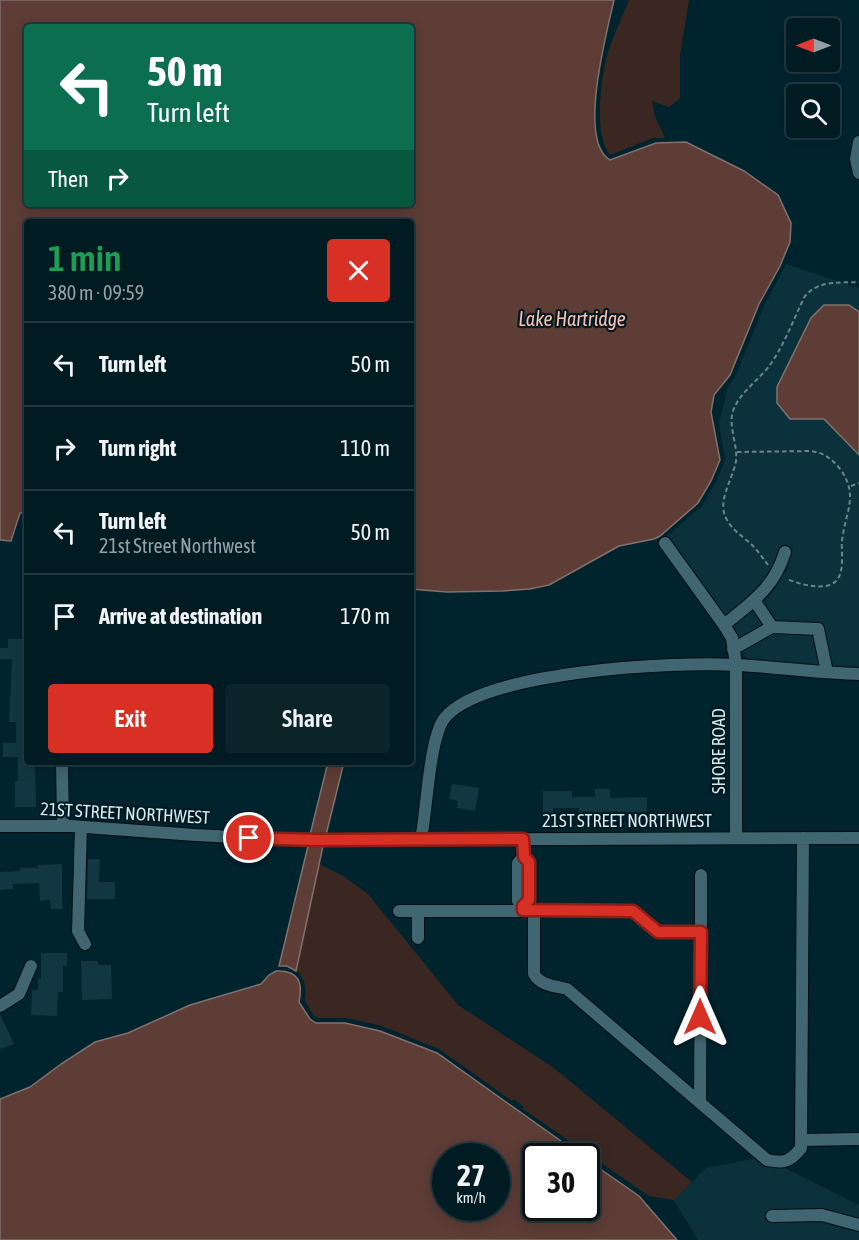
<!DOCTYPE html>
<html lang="en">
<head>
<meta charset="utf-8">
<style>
  :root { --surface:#001b22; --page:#0a242a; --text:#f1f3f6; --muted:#95a1a5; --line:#223940; --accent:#d93025 }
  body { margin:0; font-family:"Asap Condensed",sans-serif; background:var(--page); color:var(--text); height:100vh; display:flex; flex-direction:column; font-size:22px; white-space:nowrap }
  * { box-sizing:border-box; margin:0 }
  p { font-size:20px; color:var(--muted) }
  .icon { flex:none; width:33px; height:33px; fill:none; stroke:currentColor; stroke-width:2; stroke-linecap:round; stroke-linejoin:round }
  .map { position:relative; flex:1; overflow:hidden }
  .panel { position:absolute; left:24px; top:219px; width:390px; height:546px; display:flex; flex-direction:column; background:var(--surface); border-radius:6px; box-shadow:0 3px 15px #0003,0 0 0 2px var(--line) }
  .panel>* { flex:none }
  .guide { position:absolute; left:24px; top:24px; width:390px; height:183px; border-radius:6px; box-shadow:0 3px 15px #0003,0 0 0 2px var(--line); background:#0b6e4f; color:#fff; overflow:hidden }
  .needle { width:39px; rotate:270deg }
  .fabs { position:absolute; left:786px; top:18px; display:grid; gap:12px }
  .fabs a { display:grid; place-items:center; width:54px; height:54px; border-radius:6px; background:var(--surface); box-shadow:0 3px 15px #0003,0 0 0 2px var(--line); font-size:30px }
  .speed { position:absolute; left:432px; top:1143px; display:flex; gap:12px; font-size:30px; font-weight:700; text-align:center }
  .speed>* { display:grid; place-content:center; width:78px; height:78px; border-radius:50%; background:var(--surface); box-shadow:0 3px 15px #0003,0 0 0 2px var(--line); line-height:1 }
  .speed small { font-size:15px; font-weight:400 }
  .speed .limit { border:3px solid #111; border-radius:9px; background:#fff; color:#111 }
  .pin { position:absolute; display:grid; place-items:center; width:51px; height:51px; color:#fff; margin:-26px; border:3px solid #fff; border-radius:50%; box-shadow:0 2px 6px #0007 }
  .me { position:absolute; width:66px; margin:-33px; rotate:0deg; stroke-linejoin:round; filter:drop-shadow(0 0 4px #0008) }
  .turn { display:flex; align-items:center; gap:21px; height:126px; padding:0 24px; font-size:27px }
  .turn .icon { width:78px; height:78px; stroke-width:2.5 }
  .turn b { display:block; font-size:42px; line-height:51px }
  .then { display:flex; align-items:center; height:57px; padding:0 24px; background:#0003; gap:12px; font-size:22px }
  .round { display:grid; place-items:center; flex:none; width:63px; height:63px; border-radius:6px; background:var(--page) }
  .head { display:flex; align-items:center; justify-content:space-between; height:102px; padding:0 24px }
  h1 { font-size:36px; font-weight:600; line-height:45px; color:#1e9e55 }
  .action { display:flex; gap:12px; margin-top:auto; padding:12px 24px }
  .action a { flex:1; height:69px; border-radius:6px; background:var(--accent); color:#fff; font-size:24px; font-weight:600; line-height:69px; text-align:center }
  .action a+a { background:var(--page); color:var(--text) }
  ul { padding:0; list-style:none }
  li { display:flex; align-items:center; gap:18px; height:84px; padding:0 24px; border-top:2px solid var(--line) }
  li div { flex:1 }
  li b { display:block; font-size:22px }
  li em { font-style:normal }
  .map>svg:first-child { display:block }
</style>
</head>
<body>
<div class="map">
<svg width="859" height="1240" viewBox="0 0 859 1240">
  <rect width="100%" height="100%" fill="#00242e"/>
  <!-- built -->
  <path fill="#0b323c" d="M786,264L859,288V312L849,305L789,365L777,388L824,419L859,455V667L806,666L748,660L740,649L738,637L732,626L769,596L775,588L787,569L793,548L781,545L775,565L760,588L725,616L667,536L702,506L716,482L725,460L719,423L728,386L735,377L764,306Z
    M763,1157L859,1205V1240H698L674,1200L706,1168Z"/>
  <!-- green -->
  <path fill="#3a2722" d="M629,0H689L680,55V98L669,107L652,101L655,117L665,138H653L610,155C593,135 601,76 608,52C614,34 622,17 629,0Z
    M319,864L343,876L368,894L458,1005L554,1068L692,1182L674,1200L649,1196L523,1109L524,1107L514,1099L512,1101L439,1049L382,1026L347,1018H318L314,1016L305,1001C307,987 305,981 297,970Z"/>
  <!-- water -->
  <path fill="#5d3d36" stroke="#81716e" stroke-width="1.5" fill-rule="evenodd" d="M0,0H614C607,32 577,141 610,160L656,143L686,142L744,171L778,195L791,223L790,242L780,266L759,304L730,375L714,395L711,412L720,460L711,481L698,503L660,536L654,539L619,546L549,585L530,589L502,591L447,592L411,589V222H27V511L20,513L11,541L0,540ZM27,27H411V204H27Z
    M824,305H849L859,312V455L824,419H790L777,403V387L811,318Z
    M328,762H344L326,835H310Z
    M308,846H323L296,971L287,966H279Z
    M276,971C299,970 303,983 299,1002L310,1019L316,1023H345L380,1031L437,1053L582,1156H536V1208H586L587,1160L639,1196L677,1240H0V1099L30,1087L61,1064L95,1042L128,1033L190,1005L261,984L269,975ZM496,1156V1208H446V1156Z"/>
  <!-- building -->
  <path fill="#113842" d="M8,639H27V762H35L36,807H15V781H18V757H3V743H16V722H9L12,659H0V648H8Z
    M452,784L479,788L475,811L457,808L458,801L449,799Z
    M595,789H610V798L647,797V812L579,815V808H553V815H543V791H572V797H595Z
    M88,859H100L99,882H115V899H87Z
    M62,864V909H51L50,900L40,901L39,883L13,884V889L0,890V872L20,871V868H38V865Z
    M41,953H67V966H63V992H58L57,1016L31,1015L32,990H38V978L41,979Z
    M81,961H98V965H111L112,999L82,1000Z
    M0,1014L14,1044L0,1049Z"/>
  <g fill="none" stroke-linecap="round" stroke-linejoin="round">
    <defs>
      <path id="minor" d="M859,142L856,159L859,173
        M665,543L724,625L732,638L736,664V838
        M754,600L772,627
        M724,625C752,602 774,588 785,552
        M733,649L772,627L818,629L827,672
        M62,762L63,826
        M0,826H71L195,835L299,840L859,838
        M81,827L78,931L85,944
        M421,839C427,810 429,740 444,719C479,671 677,661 737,665C778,667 818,673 859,674
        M523,906L529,901V862L523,857V839
        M523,910V906L518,901V863L523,857
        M534,910V974C541,986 555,986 567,989L767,1160C784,1164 791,1161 801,1148L803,838
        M399,911H633L658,932H701V875
        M418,911V938
        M0,1006L19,994L31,966
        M700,1102L701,932
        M801,1140L859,1139
        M772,1216L822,1215L859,1225"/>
    </defs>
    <!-- minor casing -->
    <use href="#minor" stroke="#000c11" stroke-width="14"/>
    <!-- path -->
    <path stroke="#69858d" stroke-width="2" stroke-dasharray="4.5 3" stroke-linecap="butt" d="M737,452L811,451C825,453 832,459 841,470C859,497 845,512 842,541C841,552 845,572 836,581C825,592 799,584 787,579
      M851,486L859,483
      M768,565C763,558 757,550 751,544C742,536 731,529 726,518C717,500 733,479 736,461C738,445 728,426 733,411C740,391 761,379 772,362C786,341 794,318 805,296C819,280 838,283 859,282"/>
    <!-- minor -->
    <use href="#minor" stroke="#406671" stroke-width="12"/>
  </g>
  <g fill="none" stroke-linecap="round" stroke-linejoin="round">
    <defs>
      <path id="route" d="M249,838L317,840L523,839L524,857L529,862V900L523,906V910L633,911L658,932H701L700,1017"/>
    </defs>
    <!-- route casing -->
    <use href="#route" stroke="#8d1f18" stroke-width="15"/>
    <!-- route -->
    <use href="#route" stroke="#d93025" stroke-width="10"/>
  </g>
  <g text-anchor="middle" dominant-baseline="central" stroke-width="4.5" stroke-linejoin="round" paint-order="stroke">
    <!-- street labels -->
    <g font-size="18" fill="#d5eaf0" stroke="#001a22">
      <text transform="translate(718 751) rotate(-90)">SHORE ROAD</text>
      <text transform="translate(125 813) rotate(3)">21ST STREET NORTHWEST</text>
      <text x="627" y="820">21ST STREET NORTHWEST</text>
    </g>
    <!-- water labels -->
    <g font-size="20" font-style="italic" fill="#fdbdaf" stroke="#001a22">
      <text x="572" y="318">Lake Hartridge</text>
    </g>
  </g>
</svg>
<div class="fabs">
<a><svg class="needle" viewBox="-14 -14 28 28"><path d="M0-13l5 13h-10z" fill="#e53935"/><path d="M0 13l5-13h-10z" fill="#95a1a5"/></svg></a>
<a><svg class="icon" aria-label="search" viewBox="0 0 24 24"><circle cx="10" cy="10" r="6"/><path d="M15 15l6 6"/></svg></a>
</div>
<div class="speed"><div>27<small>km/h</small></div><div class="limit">30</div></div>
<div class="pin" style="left:249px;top:838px;background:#d93025"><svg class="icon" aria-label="arrive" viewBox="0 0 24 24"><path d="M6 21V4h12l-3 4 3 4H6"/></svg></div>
<svg class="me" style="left:700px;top:1017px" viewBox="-20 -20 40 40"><path d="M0-17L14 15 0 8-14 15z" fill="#d93025" stroke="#fff" stroke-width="4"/></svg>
<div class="guide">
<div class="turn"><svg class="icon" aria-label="left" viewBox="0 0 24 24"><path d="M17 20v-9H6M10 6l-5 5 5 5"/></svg><div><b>50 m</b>Turn left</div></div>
<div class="then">Then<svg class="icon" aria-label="right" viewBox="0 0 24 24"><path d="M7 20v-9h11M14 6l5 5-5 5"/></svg></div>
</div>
<section class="panel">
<div class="head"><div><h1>1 min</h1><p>380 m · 09:59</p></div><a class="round" style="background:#d93025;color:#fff"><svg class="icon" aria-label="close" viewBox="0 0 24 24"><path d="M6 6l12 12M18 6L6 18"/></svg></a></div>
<ul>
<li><svg class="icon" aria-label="left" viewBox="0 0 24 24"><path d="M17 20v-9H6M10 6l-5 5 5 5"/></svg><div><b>Turn left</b></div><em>50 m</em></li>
<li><svg class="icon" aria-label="right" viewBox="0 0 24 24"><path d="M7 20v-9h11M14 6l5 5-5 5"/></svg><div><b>Turn right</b></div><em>110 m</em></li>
<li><svg class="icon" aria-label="left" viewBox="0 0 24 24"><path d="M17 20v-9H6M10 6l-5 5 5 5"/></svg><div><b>Turn left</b><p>21st Street Northwest</p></div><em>50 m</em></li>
<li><svg class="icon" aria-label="arrive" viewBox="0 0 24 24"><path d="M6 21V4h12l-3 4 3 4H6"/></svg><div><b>Arrive at destination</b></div><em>170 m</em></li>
</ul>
<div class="action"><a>Exit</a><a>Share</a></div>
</section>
</div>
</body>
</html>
